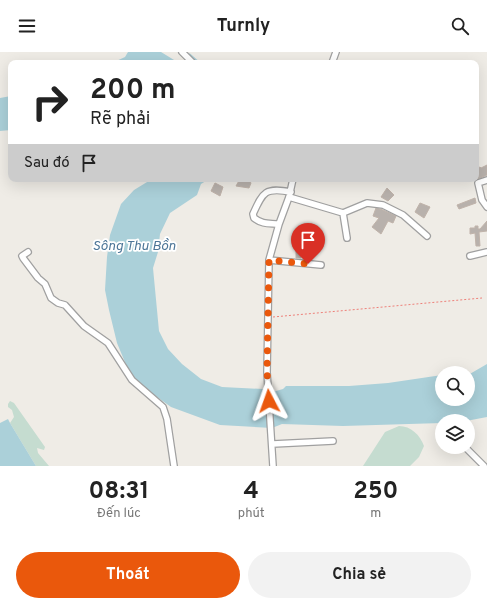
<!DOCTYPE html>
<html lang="vi">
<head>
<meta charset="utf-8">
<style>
  :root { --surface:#fff; --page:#f2f2f2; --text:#222; --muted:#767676; --accent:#ea580c }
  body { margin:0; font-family:Overpass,sans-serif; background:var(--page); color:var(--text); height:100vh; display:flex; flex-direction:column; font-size:15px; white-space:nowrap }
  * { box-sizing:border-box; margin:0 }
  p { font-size:13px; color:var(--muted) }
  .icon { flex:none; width:22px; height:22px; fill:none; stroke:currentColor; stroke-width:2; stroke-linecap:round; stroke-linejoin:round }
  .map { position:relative; height:414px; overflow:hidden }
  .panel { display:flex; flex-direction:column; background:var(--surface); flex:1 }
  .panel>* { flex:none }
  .hud { position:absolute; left:8px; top:8px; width:471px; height:122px; border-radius:8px; box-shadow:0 4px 16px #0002; background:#fff; color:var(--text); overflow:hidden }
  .tools { position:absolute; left:435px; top:314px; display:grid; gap:8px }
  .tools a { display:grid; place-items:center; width:40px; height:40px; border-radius:50%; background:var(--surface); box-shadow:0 4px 16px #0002; font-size:20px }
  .pin { position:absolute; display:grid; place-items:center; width:34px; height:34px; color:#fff; margin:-41px -17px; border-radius:50% 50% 50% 0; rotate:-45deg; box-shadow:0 0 4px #0007 }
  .pin .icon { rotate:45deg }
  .me { position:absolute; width:44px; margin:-22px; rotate:356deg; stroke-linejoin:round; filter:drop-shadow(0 0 3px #0008) }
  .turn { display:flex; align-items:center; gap:14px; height:84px; padding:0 16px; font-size:18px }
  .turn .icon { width:52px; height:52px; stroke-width:2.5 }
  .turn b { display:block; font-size:28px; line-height:34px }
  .then { display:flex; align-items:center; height:38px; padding:0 16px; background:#0003; gap:8px; font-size:15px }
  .eta { display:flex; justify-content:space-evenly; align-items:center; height:68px; text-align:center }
  .eta b { font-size:24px; font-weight:700; line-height:28px }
  .cta { display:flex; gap:8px; margin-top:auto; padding:8px 16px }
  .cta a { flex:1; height:46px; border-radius:24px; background:var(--accent); color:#fff; font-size:16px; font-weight:700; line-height:46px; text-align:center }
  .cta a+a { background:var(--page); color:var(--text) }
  header { display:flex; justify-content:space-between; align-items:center; height:52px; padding:0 16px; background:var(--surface); font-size:18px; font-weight:700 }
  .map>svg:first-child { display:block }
</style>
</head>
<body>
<header><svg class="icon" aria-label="menu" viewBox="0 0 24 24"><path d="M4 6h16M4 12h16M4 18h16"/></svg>Turnly<svg class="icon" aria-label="search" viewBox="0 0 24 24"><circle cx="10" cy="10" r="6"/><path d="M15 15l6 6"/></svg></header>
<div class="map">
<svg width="487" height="414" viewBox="0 0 487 414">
  <rect width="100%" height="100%" fill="#efece6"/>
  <!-- wetland -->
  <path fill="#c5dcd0" d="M10,349L14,351L45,395L44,398L37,396L38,401L49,414H36L10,371L14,365L12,358L8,355V352Z
    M399,374C411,374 420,383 424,394L419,405L410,414H363L385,380Z"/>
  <!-- water -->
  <path fill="#abd0d9" d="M128,0H161L179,11H112L125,5Z
    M11,44V78L0,79V46Z
    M152,127H209L201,132L197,143L170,161L160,182L158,200L153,216L159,279L168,297L182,312L201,327L222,335L263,337L269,341L283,337L286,334H349L388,331L442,323V347H468V323L487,312V365L466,369H442V371L343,374L282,372L272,376L220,373L171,355L139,332L127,315L117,291L109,258L105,238L107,205L110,183L121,152L134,138Z
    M8,367L10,371L36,414H0V371Z"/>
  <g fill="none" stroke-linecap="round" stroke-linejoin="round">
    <!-- canal -->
    <path stroke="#abd0d9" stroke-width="5" d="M189,4L197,11"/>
  </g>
  <!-- building -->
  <path fill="#b8b1ac" stroke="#c0b3aa" d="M487,113V123L478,127L476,117L480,115L481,116Z
    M240,127H248L251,131L249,136L236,134Z
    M215,131L223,135L220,144L211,139Z
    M387,136L394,143L388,149L381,145Z
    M475,146L476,151L459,157L457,153Z
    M420,151L430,155L424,166L415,160Z
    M376,156L383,158L396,164L393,171L388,169L381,182L372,175L379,166L373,164Z
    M487,169V179L479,180L480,194H476L475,181L470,182V176H475V174H478V177H480Z
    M305,191H314L311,204L301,201V206H296V195H305Z"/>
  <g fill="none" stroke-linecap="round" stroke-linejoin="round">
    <defs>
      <path id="minor" d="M182,0L193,11
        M332,11L336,0
        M487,128L478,131L482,148L487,155
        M289,145L343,161L367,151L383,153L403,163L427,184
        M343,161L347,186
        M279,172C269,171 263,173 254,166L253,162C263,140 265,135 291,140
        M28,200L22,204L23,206L38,226L45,232L51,246L58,251L65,253L84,274L108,291L132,328L163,355L167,367L174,414
        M470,204L487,200
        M269,208L321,213
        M273,392L333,389
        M465,395L484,414
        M273,414L267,320L269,208L279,172L289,145L293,127"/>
    </defs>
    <!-- minor casing -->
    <use href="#minor" stroke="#a0a0a0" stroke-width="8"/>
    <!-- path -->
    <path stroke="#ee8079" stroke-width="1" stroke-dasharray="2 2" stroke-linecap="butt" d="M273,265L482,246"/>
    <!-- minor -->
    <use href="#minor" stroke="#fff" stroke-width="5.5"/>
  </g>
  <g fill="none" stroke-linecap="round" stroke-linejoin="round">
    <!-- route -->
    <path stroke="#ea580c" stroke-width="7" stroke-dasharray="0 12.6" d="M269,349L267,320L269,208L308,212"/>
  </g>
  <g text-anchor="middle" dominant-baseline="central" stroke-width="3.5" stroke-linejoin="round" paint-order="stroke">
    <!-- water labels -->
    <g font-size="14" font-style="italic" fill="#4d7698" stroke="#fff">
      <text x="134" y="194">Sông Thu Bồn</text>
    </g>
  </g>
</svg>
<div class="tools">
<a><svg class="icon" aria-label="search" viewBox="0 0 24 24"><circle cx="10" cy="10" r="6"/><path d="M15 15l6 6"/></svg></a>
<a><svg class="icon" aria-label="layers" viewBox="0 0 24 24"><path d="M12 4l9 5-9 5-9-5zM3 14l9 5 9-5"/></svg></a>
</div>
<div class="pin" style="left:308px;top:212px;background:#d93025"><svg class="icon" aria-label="arrive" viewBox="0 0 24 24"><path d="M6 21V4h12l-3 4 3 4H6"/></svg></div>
<svg class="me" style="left:269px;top:349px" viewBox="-20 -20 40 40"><path d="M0-17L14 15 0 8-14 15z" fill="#ea580c" stroke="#fff" stroke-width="4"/></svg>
<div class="hud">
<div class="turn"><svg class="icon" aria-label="right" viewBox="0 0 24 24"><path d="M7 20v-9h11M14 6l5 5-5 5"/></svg><div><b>200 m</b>Rẽ phải</div></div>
<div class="then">Sau đó<svg class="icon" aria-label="arrive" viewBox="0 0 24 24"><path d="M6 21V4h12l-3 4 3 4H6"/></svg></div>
</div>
</div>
<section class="panel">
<div class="eta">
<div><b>08:31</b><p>Đến lúc</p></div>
<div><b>4</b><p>phút</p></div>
<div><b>250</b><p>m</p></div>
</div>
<div class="cta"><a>Thoát</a><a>Chia sẻ</a></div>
</section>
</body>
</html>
